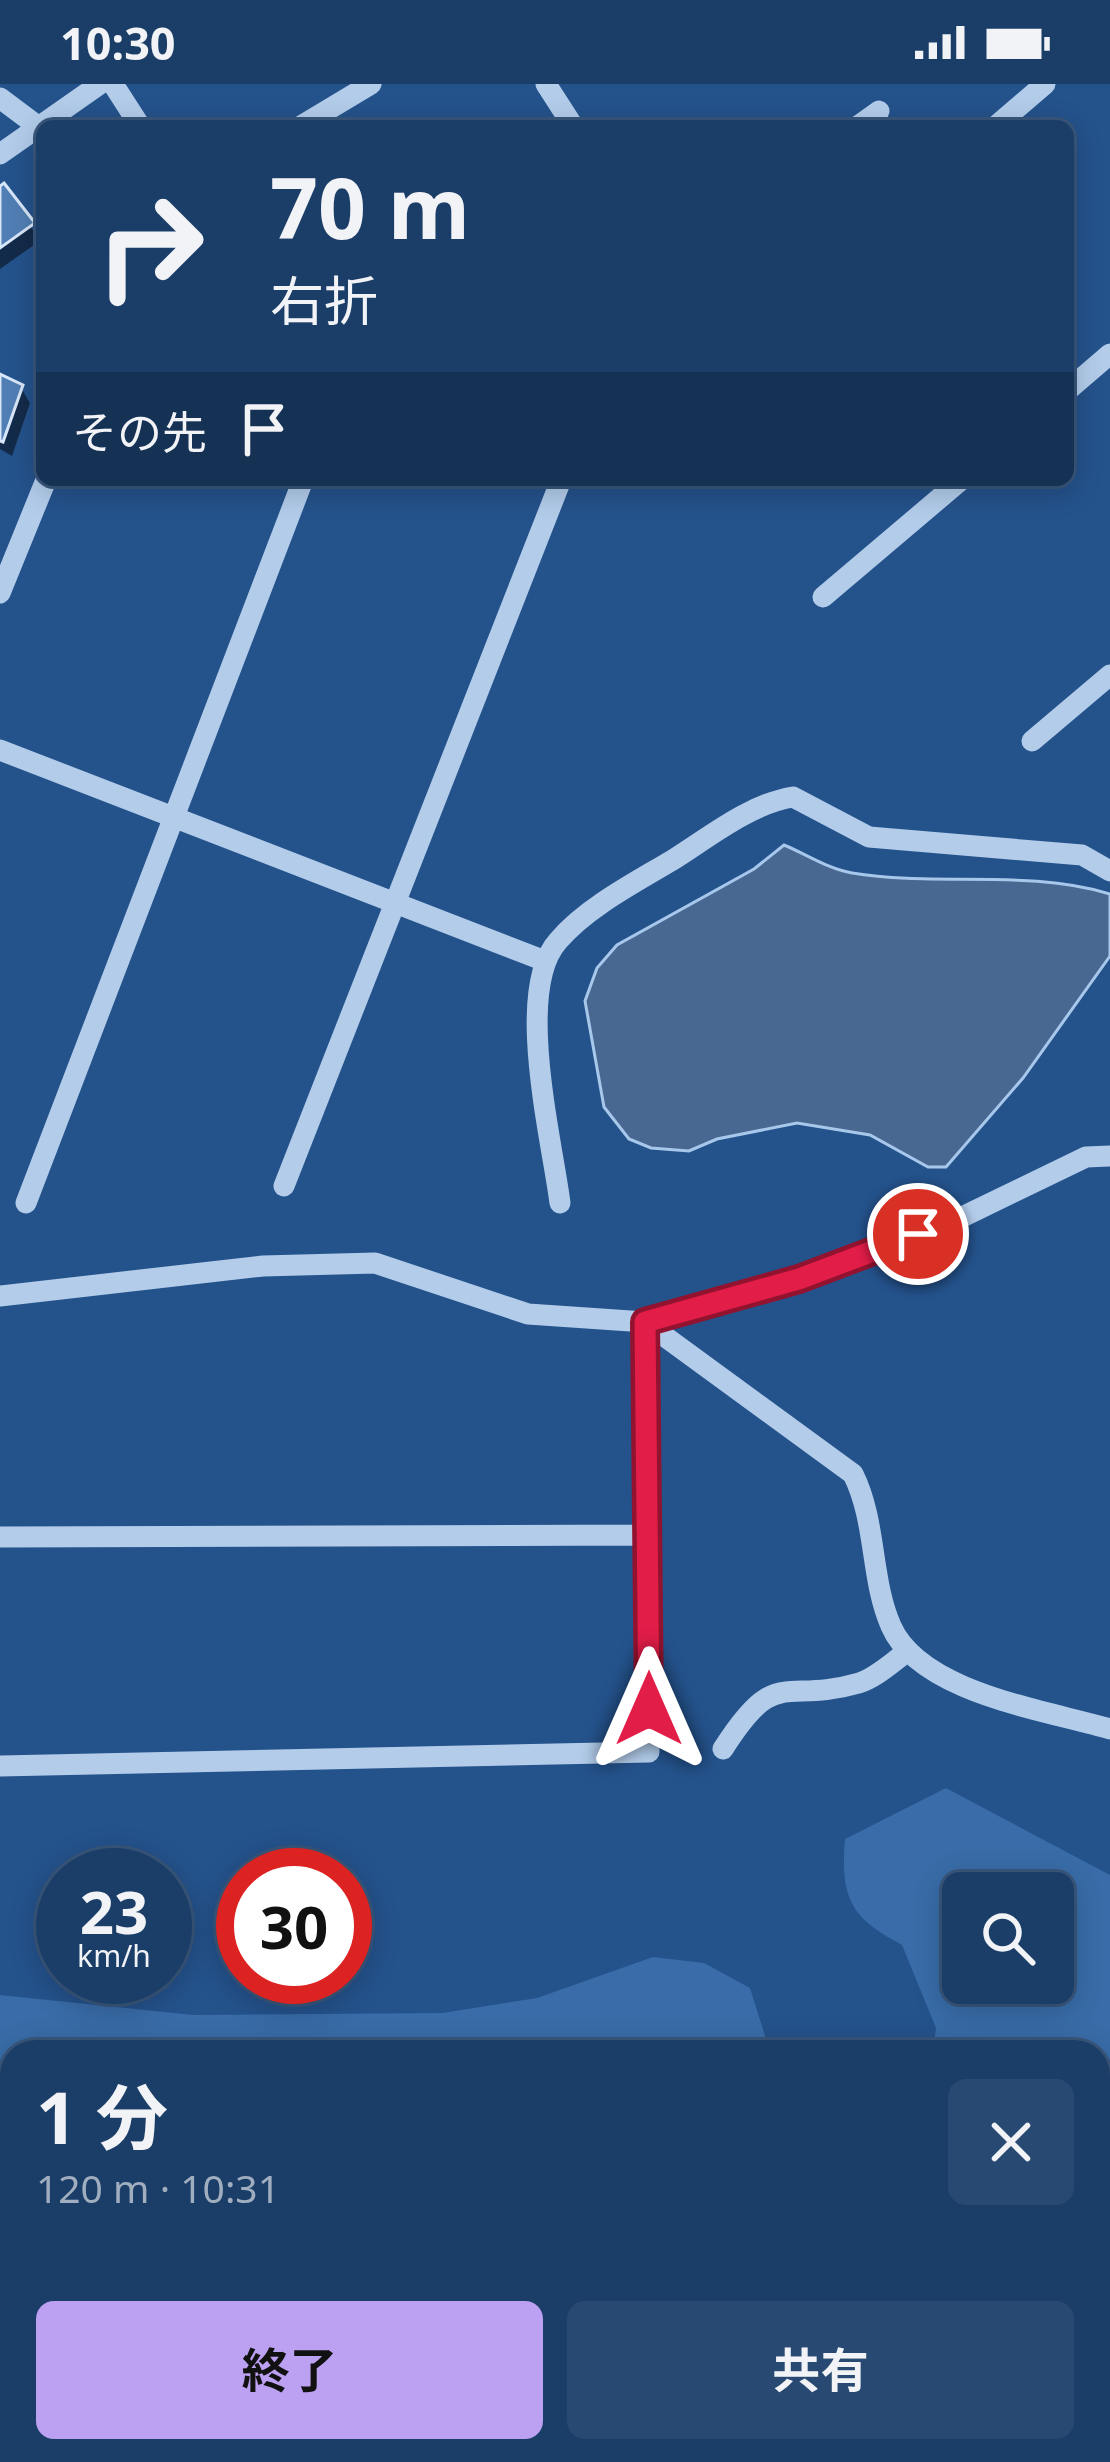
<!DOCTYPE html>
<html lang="ja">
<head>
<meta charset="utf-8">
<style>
  :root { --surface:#1b3e68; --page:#284971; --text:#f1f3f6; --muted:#a0aec0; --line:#39577c; --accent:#bca0f2 }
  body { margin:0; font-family:"Noto Sans","Noto Sans JP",sans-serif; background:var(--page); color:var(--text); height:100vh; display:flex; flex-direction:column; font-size:45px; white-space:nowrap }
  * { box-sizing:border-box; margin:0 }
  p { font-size:39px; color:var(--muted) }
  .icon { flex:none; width:66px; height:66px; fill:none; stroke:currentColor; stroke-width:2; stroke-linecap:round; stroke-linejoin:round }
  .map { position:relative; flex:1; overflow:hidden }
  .drawer { position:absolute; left:0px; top:1956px; width:1110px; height:423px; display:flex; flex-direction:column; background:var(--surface); border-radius:36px 36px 0 0; box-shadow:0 6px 30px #0003,0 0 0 3px var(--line) }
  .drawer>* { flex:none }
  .banner { position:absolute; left:36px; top:36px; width:1038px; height:366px; border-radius:18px; box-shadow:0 6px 30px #0003,0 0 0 3px var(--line); background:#1b3e68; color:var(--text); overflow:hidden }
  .controls { position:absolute; left:942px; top:1788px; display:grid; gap:24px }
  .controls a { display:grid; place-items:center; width:132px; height:132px; border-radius:18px; background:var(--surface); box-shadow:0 6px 30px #0003,0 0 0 3px var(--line); font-size:60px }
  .speed { position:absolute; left:36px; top:1764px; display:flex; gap:24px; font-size:60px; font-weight:700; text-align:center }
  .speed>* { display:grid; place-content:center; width:156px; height:156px; border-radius:50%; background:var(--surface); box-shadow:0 6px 30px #0003,0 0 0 3px var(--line); line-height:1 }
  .speed small { font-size:30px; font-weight:400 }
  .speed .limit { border:18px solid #d22; background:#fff; color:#111 }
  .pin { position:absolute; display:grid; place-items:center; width:102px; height:102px; color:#fff; margin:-51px; border:6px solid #fff; border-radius:50%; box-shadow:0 3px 12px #0007 }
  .me { position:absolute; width:132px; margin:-66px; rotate:0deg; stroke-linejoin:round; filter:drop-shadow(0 0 9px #0008) }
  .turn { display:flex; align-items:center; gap:42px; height:252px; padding:0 36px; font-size:54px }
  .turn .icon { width:156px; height:156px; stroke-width:2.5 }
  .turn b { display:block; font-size:84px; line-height:102px }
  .then { display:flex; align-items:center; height:114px; padding:0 36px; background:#0003; gap:24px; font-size:45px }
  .round { display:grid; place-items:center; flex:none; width:126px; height:126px; border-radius:18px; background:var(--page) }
  .summary { display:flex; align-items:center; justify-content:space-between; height:204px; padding:0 36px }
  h1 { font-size:72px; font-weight:700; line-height:90px }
  .button { display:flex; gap:24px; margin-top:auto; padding:24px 36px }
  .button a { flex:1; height:138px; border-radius:18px; background:var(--accent); color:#111; font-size:48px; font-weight:700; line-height:138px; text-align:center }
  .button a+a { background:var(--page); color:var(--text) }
  .status { display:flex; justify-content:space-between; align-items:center; height:84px; padding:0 60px; background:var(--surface); direction:ltr }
  .status svg { height:33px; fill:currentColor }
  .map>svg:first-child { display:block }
</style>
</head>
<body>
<div class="status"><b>10:30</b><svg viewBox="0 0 49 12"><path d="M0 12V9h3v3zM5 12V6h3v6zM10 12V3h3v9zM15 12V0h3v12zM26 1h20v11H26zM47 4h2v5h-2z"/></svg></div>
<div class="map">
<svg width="1110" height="2378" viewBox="0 0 1110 2378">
  <rect width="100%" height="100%" fill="#24528b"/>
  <!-- green -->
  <path fill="#396ca8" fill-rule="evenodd" d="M946,1704L1110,1791V2134L1098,2142V1968H933L936,1944L902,1861C851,1834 840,1815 845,1755ZM963,1809H1053V1899H963Z
    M653,1873L704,1879L750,1904L770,1968H12V2367H949L944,2378H0V1911L193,1931L442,1929L537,1914Z"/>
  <!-- water -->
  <path fill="#486891" stroke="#a7c7eb" stroke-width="3" d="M784,761C806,770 828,785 852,789C936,803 1028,785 1110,810V872L1023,994L946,1083H928L870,1051L797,1039L717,1055L689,1067L651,1064L629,1055L604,1023L585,917L597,884L617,861L754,785Z"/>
  <!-- shadow -->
  <path fill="#0007" d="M0,106L41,156L0,185Z
    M0,294L21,304L30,319L12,372L0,365Z"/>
  <!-- building -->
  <path fill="#517eb4" stroke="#d7e6f8" stroke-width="3" d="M4,99L35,139L0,164V102Z
    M0,290L23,301L3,358L0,357Z"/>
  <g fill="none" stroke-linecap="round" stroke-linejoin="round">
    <!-- minor -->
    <path stroke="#b2ccea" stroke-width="21" d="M113,0L140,42
      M546,0L573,42
      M0,14L36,41
      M301,42L371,0
      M858,42L879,27
      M996,42L1045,0
      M0,70L100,0
      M1068,306L1110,270
      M0,509L46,396
      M823,513L961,396
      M1032,657L1110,591
      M0,666L545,877
      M284,1102L561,396
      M26,1119L303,396
      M560,1119C552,1056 514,906 558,857C586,824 634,799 671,777C708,754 749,720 793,713L869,753L1082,771L1110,787
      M0,1212L263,1182L375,1179L528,1230L645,1238L799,1195L958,1135L1086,1073L1110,1072
      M645,1238L853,1390C877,1438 870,1494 891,1542C920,1609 1046,1626 1110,1645
      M0,1453L649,1451
      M723,1665C777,1580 783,1621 859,1599C876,1594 892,1578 907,1568
      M0,1682L649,1668L645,1238
      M1098,2251L1110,2239
      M1041,2378V2367"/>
  </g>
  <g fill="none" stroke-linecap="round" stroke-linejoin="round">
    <defs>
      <path id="route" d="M649,1625L645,1238L799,1195L918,1150"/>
    </defs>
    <!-- route casing -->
    <use href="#route" stroke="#92132f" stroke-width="30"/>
    <!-- route -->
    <use href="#route" stroke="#e11d48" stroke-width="21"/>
  </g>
</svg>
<div class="controls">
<a><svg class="icon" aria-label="search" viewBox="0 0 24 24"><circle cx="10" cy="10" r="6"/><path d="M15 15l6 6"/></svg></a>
</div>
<div class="speed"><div>23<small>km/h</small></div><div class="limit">30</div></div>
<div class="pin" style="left:918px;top:1150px;background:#d93025"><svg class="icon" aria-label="arrive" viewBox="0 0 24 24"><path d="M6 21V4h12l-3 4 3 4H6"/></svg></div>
<svg class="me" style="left:649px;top:1625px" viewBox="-20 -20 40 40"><path d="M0-17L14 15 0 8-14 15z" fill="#e11d48" stroke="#fff" stroke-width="4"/></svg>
<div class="banner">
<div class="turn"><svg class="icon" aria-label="right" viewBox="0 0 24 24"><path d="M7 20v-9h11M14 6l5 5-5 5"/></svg><div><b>70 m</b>右折</div></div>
<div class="then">その先<svg class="icon" aria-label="arrive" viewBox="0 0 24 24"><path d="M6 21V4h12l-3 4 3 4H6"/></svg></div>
</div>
<section class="drawer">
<div class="summary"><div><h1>1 分</h1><p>120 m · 10:31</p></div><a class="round"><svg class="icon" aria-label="close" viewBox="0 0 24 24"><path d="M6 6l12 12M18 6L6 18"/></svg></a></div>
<div class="button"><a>終了</a><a>共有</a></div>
</section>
</div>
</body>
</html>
